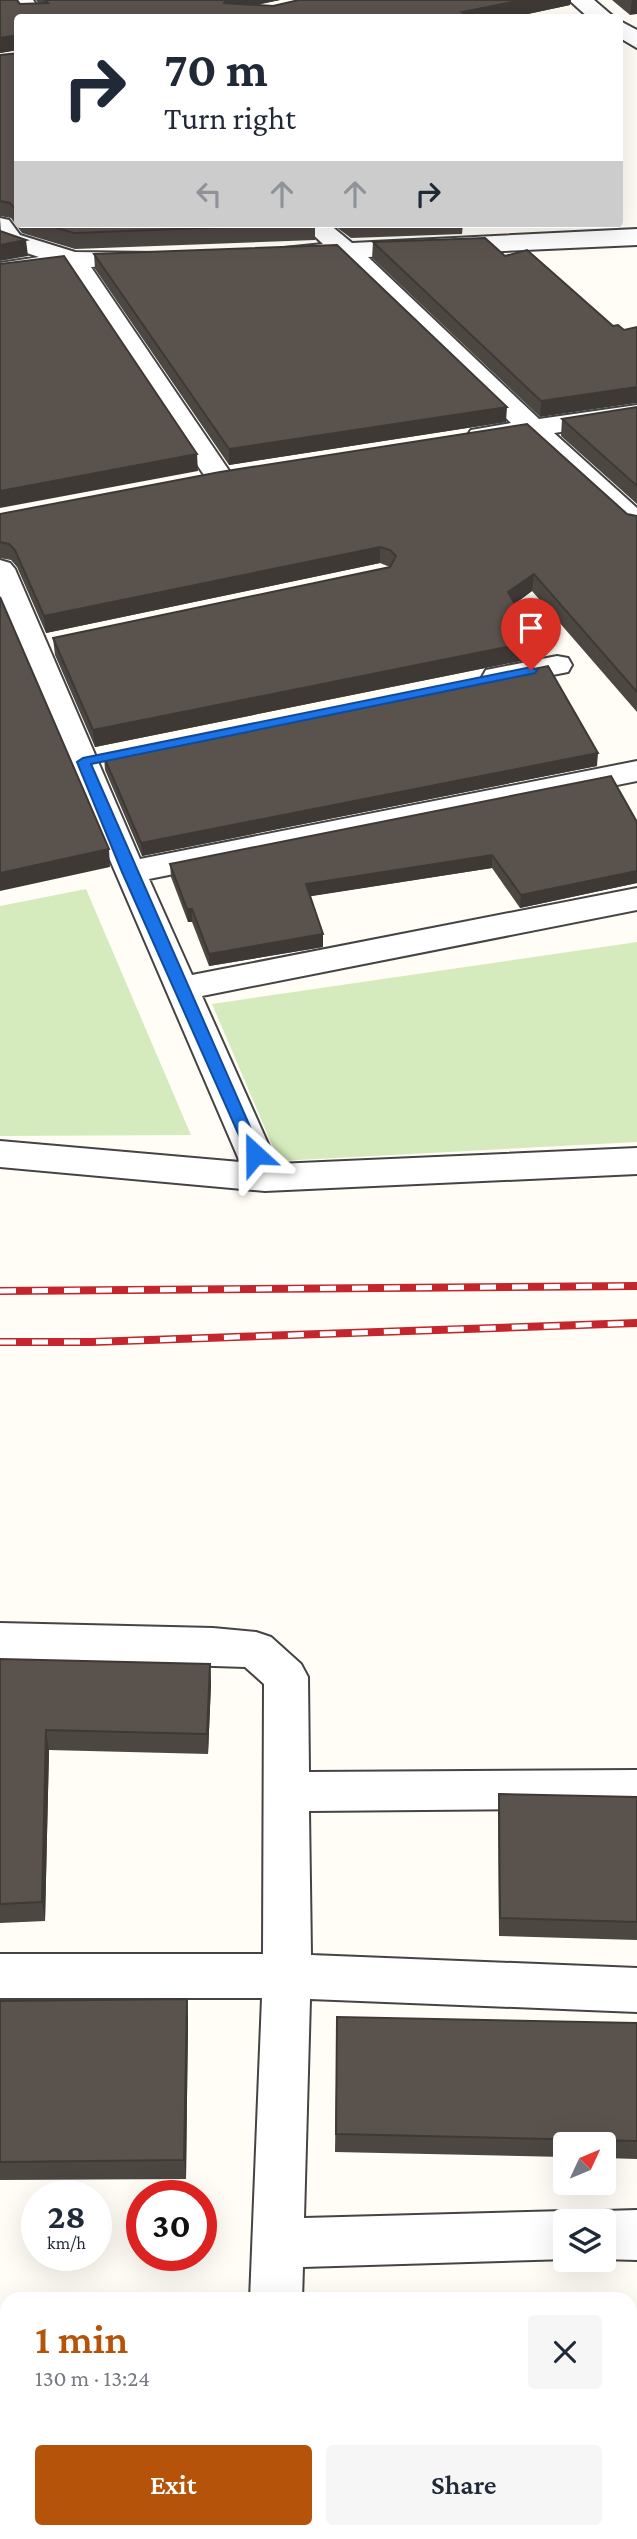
<!DOCTYPE html>
<html lang="en">
<head>
<meta charset="utf-8">
<style>
  :root { --surface:#fff; --page:#f6f6f7; --text:#1f2937; --muted:#747a83; --accent:#b45309 }
  body { margin:0; font-family:"Crimson Pro",serif; background:var(--page); color:var(--text); height:100vh; display:flex; flex-direction:column; font-size:26px; white-space:nowrap }
  * { box-sizing:border-box; margin:0 }
  p { font-size:23px; color:var(--muted) }
  .icon { flex:none; width:38px; height:38px; fill:none; stroke:currentColor; stroke-width:2; stroke-linecap:round; stroke-linejoin:round }
  .map { position:relative; flex:1; overflow:hidden }
  .panel { position:absolute; left:0px; top:2292px; width:637px; height:247px; display:flex; flex-direction:column; background:var(--surface); border-radius:21px 21px 0 0; box-shadow:0 7px 28px #0002 }
  .panel>* { flex:none }
  .top-card { position:absolute; left:14px; top:14px; width:609px; height:214px; border-radius:7px; box-shadow:0 7px 28px #0002; background:#fff; color:var(--text); overflow:hidden }
  .needle { width:46px; rotate:46deg }
  .fabs { position:absolute; left:553px; top:2132px; display:grid; gap:14px }
  .fabs a { display:grid; place-items:center; width:63px; height:63px; border-radius:7px; background:var(--surface); box-shadow:0 7px 28px #0002; font-size:35px }
  .speed { position:absolute; left:21px; top:2180px; display:flex; gap:14px; font-size:35px; font-weight:700; text-align:center }
  .speed>* { display:grid; place-content:center; width:91px; height:91px; border-radius:50%; background:var(--surface); box-shadow:0 7px 28px #0002; line-height:1 }
  .speed small { font-size:18px; font-weight:400 }
  .speed .limit { border:10px solid #d22; background:#fff; color:#111 }
  .pin { position:absolute; display:grid; place-items:center; width:60px; height:60px; color:#fff; margin:-72px -30px; border-radius:50% 50% 50% 0; rotate:-45deg; box-shadow:0 0 7px #0007 }
  .pin .icon { rotate:45deg }
  .me { position:absolute; width:77px; margin:-38px; rotate:336deg; stroke-linejoin:round; filter:drop-shadow(0 0 5px #0008) }
  .turn { display:flex; align-items:center; gap:24px; height:147px; padding:0 35px; font-size:32px }
  .turn .icon { width:91px; height:91px; stroke-width:2.5 }
  .turn b { display:block; font-size:49px; line-height:60px }
  .lanes { display:flex; align-items:center; height:66px; padding:0 35px; background:#0003; justify-content:center; gap:35px; direction:ltr }
  .lanes .off { opacity:.35 }
  .round { display:grid; place-items:center; flex:none; width:74px; height:74px; border-radius:7px; background:var(--page) }
  .head { display:flex; align-items:center; justify-content:space-between; height:119px; padding:0 35px }
  h1 { font-size:42px; font-weight:600; line-height:52px; color:var(--accent) }
  .cta { display:flex; gap:14px; margin-top:auto; padding:14px 35px }
  .cta a { flex:1; height:80px; border-radius:7px; background:var(--accent); color:#fff; font-size:28px; font-weight:600; line-height:80px; text-align:center }
  .cta a+a { background:var(--page); color:var(--text) }
  .map>svg:first-child { display:block }
</style>
</head>
<body>
<div class="map">
<svg width="637" height="2539" viewBox="0 0 637 2539">
  <rect width="100%" height="100%" fill="#fffdf5"/>
  <!-- green -->
  <path fill="#d5ebbd" d="M86,889L191,1135L0,1136V906Z
    M637,942V1142L279,1161L212,1004Z"/>
  <g fill="none" stroke-linecap="round" stroke-linejoin="round">
    <defs>
      <path id="street" d="M11,0H33L46,18H23Z
        M569,0H594L615,18H589Z
        M620,21L637,30V48L620,38Z
        M0,218L9,220L20,235L75,252L154,253L158,258L154,263L91,267L234,478L230,484L220,486L210,484L66,269L0,279V263L39,257L2,245Z
        M302,224H329L352,243L637,229V245L368,257L539,419L637,405V421L554,433L637,508V532L627,529L526,438L481,444L471,442L467,436L471,430L511,423L340,258H284L280,253L284,248L323,244Z
        M0,560L10,563L15,569L140,859L637,761V781L149,879L192,975L637,888V910L202,996L277,1164L637,1148V1174L265,1191L0,1167V1141L240,1162L0,604Z
        M557,656L568,658L572,665L568,672L497,686L486,684L482,677L486,670Z
        M0,1623L213,1628L256,1632L271,1637L301,1664L308,1677L309,1772L637,1770V1808L309,1811L311,1955L637,1968V2012L310,1999L304,2218L565,2211L584,2221H565V2259H569L303,2267L302,2300H250L262,1998H0V1954H263L264,1684L245,1667L0,1659Z
        M637,2210V2260L600,2259H604V2221H585L586,2218L604,2211Z
        M637,2495V2539H609L606,2532H630V2496Z
        M239,2532H293V2539H239Z"/>
    </defs>
    <!-- street casing -->
    <use href="#street" stroke="#444" stroke-width="4"/>
    <!-- street -->
    <use href="#street" fill="#fff" fill-rule="evenodd"/>
    <defs>
      <path id="rail" d="M0,1291L637,1286
        M0,1342H92L637,1323"/>
    </defs>
    <!-- rail casing -->
    <use href="#rail" stroke="#c4262e" stroke-width="8"/>
    <!-- rail -->
    <use href="#rail" stroke="#fff" stroke-width="5" stroke-dasharray="16" stroke-linecap="butt"/>
  </g>
  <!-- wall -->
  <path fill="#4d4742" d="M0,0L20,4H39L36,0H280L257,5L273,6L299,0H571L570,5L509,18H18V50L0,53Z
    M612,0H637L630,15Z
    M18,53V224H315V240L75,249L22,233L11,218L0,216V55Z
    M332,224H463L462,234L351,238Z
    M373,242L505,256L613,326L624,330L540,417L372,258Z
    M94,254L506,422L229,465L95,269Z
    M637,407V504L561,436L562,419Z
    M0,514H627L637,516V712L532,591L515,604L536,641L535,658L95,747L55,655L53,638L390,567L380,563L46,633L17,567L11,560L0,558Z
    M104,757L597,766L142,856L105,770Z
    M637,822V883L520,908L492,868L310,896L323,947L209,966L192,922H188L171,877L170,864Z
    M0,1659L210,1664L211,1684L208,1754L49,1750L45,1921L0,1923Z
    M499,1794L637,1797V1940L499,1936L498,1812Z
    M187,1999L188,2019L186,2179L0,2180V2001Z
    M337,2017L637,2023V2159L604,2158V2144H565V2157L335,2152Z"/>
  <!-- shaded-wall -->
  <path fill="#3f3936" d="M226,0H280L229,10L224,3Z
    M522,0H571L570,5L509,18H461L462,12Z
    M632,0H637V14L630,15Z
    M18,35V50L0,53V38Z
    M26,240L28,256L0,261V245Z
    M637,387V403L540,417L541,401Z
    M507,407L506,422L229,465V449Z
    M197,454L198,471L0,508V491Z
    M380,547V563L46,633L44,616Z
    M534,574L532,591L507,609L508,592Z
    M536,641L535,658L95,747L93,730Z
    M598,753L597,766L142,856L141,843Z
    M109,849L110,867L0,891V873Z
    M492,855V868L306,897V884Z
    M637,871V883L520,908L521,895Z
    M187,909H192V922H188Z
    M323,934V947L209,966V954Z
    M210,1664L211,1684L208,1754L207,1734Z
    M46,1730L49,1750L45,1921L42,1902Z
    M187,1999L188,2019L186,2179L184,2160Z"/>
  <!-- building -->
  <path fill="#5a524d" stroke="#3f3936" stroke-width="2" d="M0,0H17L20,4L48,3L45,0H226L224,3L273,6L299,0H522L462,12L467,16L461,18H18V35L0,38Z
    M18,53V213L10,203L0,201V55Z
    M44,224H307L74,233Z
    M0,231L26,240L0,245Z
    M485,238L505,256L527,250L613,326L618,325L624,330L637,327V387L541,401L373,242Z
    M337,245L507,407L229,449L94,254Z
    M64,256L197,454L0,491V264Z
    M637,407V486L562,419Z
    M527,424L627,514L637,516V692L534,574L508,592L536,641L93,730L53,638L390,567L396,556L390,550L380,547L44,616L15,550L9,544L0,542V514L220,472Z
    M0,597L109,849L0,873Z
    M548,666L598,753L141,843L104,757Z
    M611,776L637,822V871L521,895L492,855L306,884L323,934L209,954L192,909H187L170,864Z
    M0,1659L210,1664L207,1734L46,1730L42,1902L0,1904Z
    M499,1794L637,1797V1922L500,1918Z
    M187,1999L184,2160L0,2162V2001Z
    M337,2017L637,2023V2141L336,2134Z"/>
  <!-- route -->
  <path fill="#1a73e8" stroke="#114b97" stroke-width="2" d="M531,667L537,670L535,673L91,764L262,1154L255,1160L249,1158L122,872L77,762L83,758Z"/>
</svg>
<div class="fabs">
<a><svg class="needle" viewBox="-14 -14 28 28"><path d="M0-13l5 13h-10z" fill="#e53935"/><path d="M0 13l5-13h-10z" fill="#747a83"/></svg></a>
<a><svg class="icon" aria-label="layers" viewBox="0 0 24 24"><path d="M12 4l9 5-9 5-9-5zM3 14l9 5 9-5"/></svg></a>
</div>
<div class="speed"><div>28<small>km/h</small></div><div class="limit">30</div></div>
<div class="pin" style="left:531px;top:670px;background:#d93025"><svg class="icon" aria-label="arrive" viewBox="0 0 24 24"><path d="M6 21V4h12l-3 4 3 4H6"/></svg></div>
<svg class="me" style="left:255px;top:1154px" viewBox="-20 -20 40 40"><path d="M0-17L14 15 0 8-14 15z" fill="#1a73e8" stroke="#fff" stroke-width="4"/></svg>
<div class="top-card">
<div class="turn"><svg class="icon" aria-label="right" viewBox="0 0 24 24"><path d="M7 20v-9h11M14 6l5 5-5 5"/></svg><div><b>70 m</b>Turn right</div></div>
<div class="lanes"><svg class="icon off" aria-label="left" viewBox="0 0 24 24"><path d="M17 20v-9H6M10 6l-5 5 5 5"/></svg><svg class="icon off" aria-label="ahead" viewBox="0 0 24 24"><path d="M12 20V5M6 11l6-6 6 6"/></svg><svg class="icon off" aria-label="ahead" viewBox="0 0 24 24"><path d="M12 20V5M6 11l6-6 6 6"/></svg><svg class="icon" aria-label="right" viewBox="0 0 24 24"><path d="M7 20v-9h11M14 6l5 5-5 5"/></svg></div>
</div>
<section class="panel">
<div class="head"><div><h1>1 min</h1><p>130 m · 13:24</p></div><a class="round"><svg class="icon" aria-label="close" viewBox="0 0 24 24"><path d="M6 6l12 12M18 6L6 18"/></svg></a></div>
<div class="cta"><a>Exit</a><a>Share</a></div>
</section>
</div>
</body>
</html>
